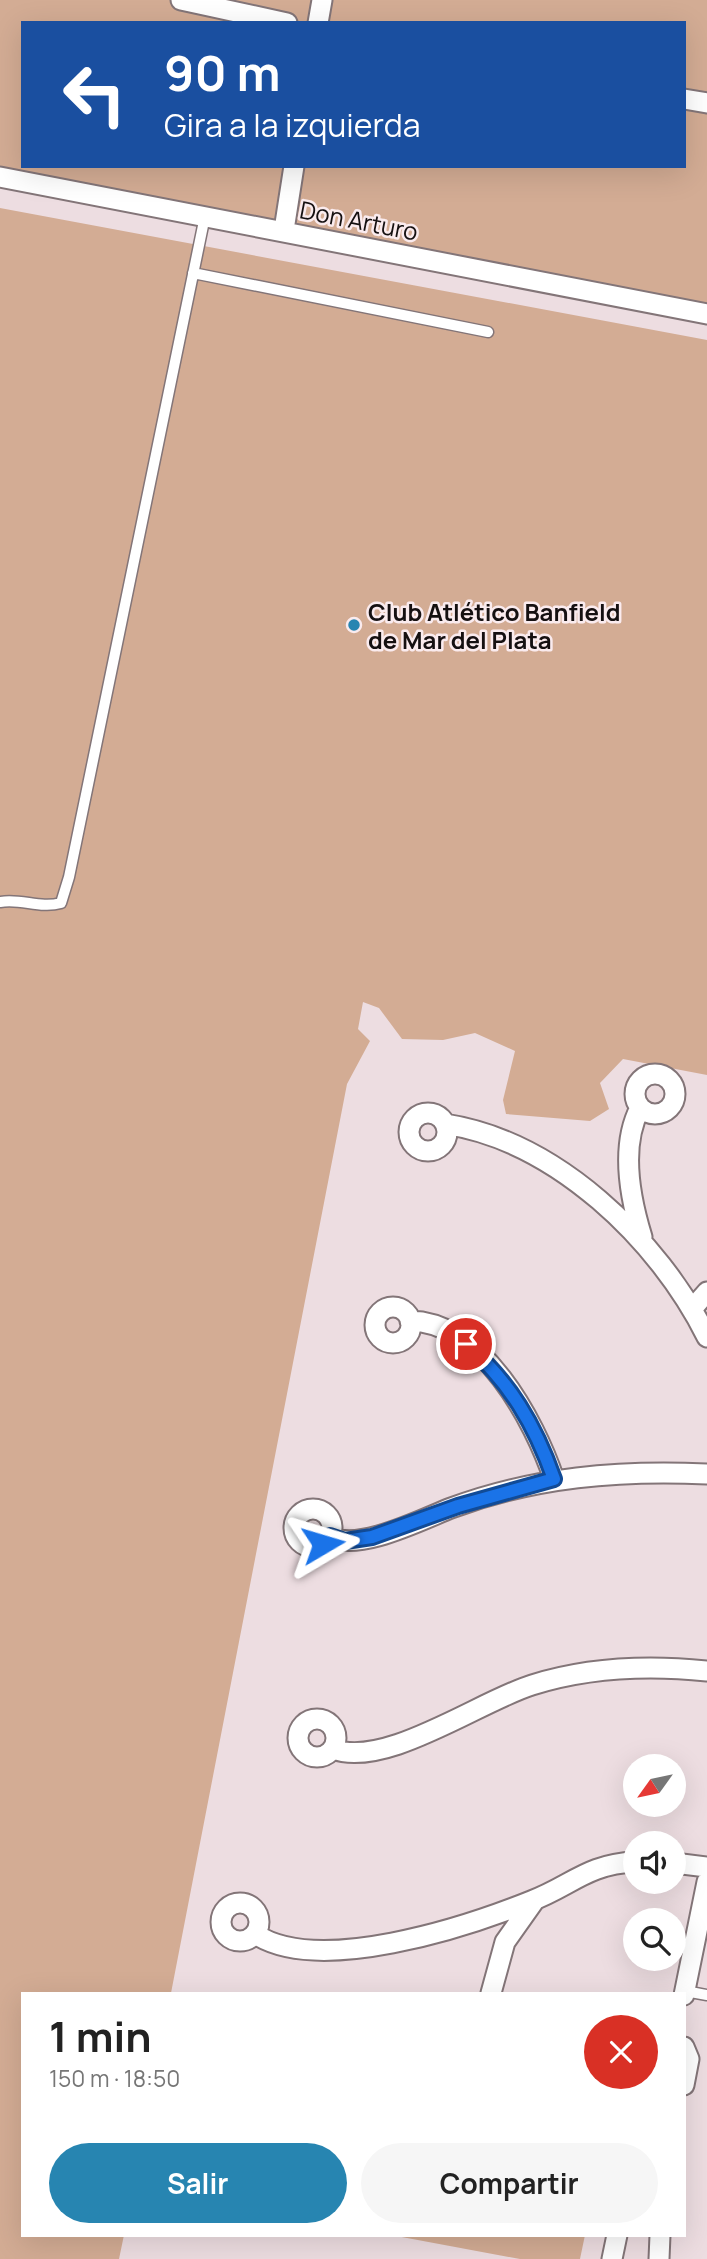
<!DOCTYPE html>
<html lang="es">
<head>
<meta charset="utf-8">
<style>
  :root { --surface:#fff; --page:#f6f6f6; --text:#222; --muted:#767676; --accent:#2785b1 }
  body { margin:0; font-family:Manrope,sans-serif; background:var(--page); color:var(--text); height:100vh; display:flex; flex-direction:column; font-size:26px; white-space:nowrap }
  * { box-sizing:border-box; margin:0 }
  p { font-size:23px; color:var(--muted) }
  .icon { flex:none; width:38px; height:38px; fill:none; stroke:currentColor; stroke-width:2; stroke-linecap:round; stroke-linejoin:round }
  .map { position:relative; flex:1; overflow:hidden }
  .drawer { position:absolute; left:21px; top:1992px; width:665px; height:245px; display:flex; flex-direction:column; background:var(--surface); border-radius:0px; box-shadow:0 7px 28px #0002 }
  .drawer>* { flex:none }
  .hud { position:absolute; left:21px; top:21px; width:665px; height:147px; border-radius:0px; box-shadow:0 7px 28px #0002; background:#1a4fa0; color:#fff; overflow:hidden }
  .needle { width:46px; rotate:237deg }
  .buttons { position:absolute; left:623px; top:1754px; display:grid; gap:14px }
  .buttons a { display:grid; place-items:center; width:63px; height:63px; border-radius:50%; background:var(--surface); box-shadow:0 7px 28px #0002; font-size:35px }
  .pin { position:absolute; display:grid; place-items:center; width:60px; height:60px; color:#fff; margin:-30px; border:4px solid #fff; border-radius:50%; box-shadow:0 2px 7px #0007 }
  .me { position:absolute; width:77px; margin:-38px; rotate:83deg; stroke-linejoin:round; filter:drop-shadow(0 0 5px #0008) }
  .turn { display:flex; align-items:center; gap:24px; height:147px; padding:0 28px; font-size:32px }
  .turn .icon { width:91px; height:91px; stroke-width:2.5 }
  .turn b { display:block; font-size:49px; line-height:60px }
  .round { display:grid; place-items:center; flex:none; width:74px; height:74px; border-radius:37px; background:var(--page) }
  .headline { display:flex; align-items:center; justify-content:space-between; height:119px; padding:0 28px }
  h1 { font-size:42px; font-weight:700; line-height:52px }
  .action { display:flex; gap:14px; margin-top:auto; padding:14px 28px }
  .action a { flex:1; height:80px; border-radius:42px; background:var(--accent); color:#fff; font-size:28px; font-weight:700; line-height:80px; text-align:center }
  .action a+a { background:var(--page); color:var(--text) }
  .map>svg:first-child { display:block }
</style>
</head>
<body>
<div class="map">
<svg width="707" height="2259" viewBox="0 0 707 2259">
  <rect width="100%" height="100%" fill="#eddde1"/>
  <!-- green -->
  <path fill="#d3ac94" fill-rule="evenodd" d="M0,0H707V314L0,179ZM23,23H684V166H23Z
    M0,208L707,340V1075L623,1059L600,1083L609,1109L590,1121L506,1114L503,1100L515,1051L475,1033L443,1040L402,1039L379,1008L363,1002L358,1029L370,1041L347,1084L171,1993H23V2235H124L119,2259H0Z
    M391,2235H585L580,2259H520Z"/>
  <g fill="none" stroke-linecap="round" stroke-linejoin="round">
    <defs>
      <path id="service" d="M193,273L488,332
        M0,902C21,898 40,909 61,903L69,877L205,216
        M685,1991L707,1995"/>
      <path id="minor" d="M181,0L287,23
        M318,23L322,0
        M684,99L707,103
        M0,177L707,314
        M284,230L294,166
        M635 1094a20 20 0 1 1 40 0a20 20 0 1 1-40 0Z
        M640,1108C620,1146 630,1198 642,1237
        M409 1132a19 19 0 1 1 38 0a19 19 0 1 1-38 0Z
        M445,1124C556,1141 658,1239 707,1337
        M375 1325a18 18 0 1 1 36 0a18 18 0 1 1-36 0Z
        M692,1309L707,1292
        M410,1321C482,1322 534,1420 554,1479
        M294 1528a19 19 0 1 1 38 0a19 19 0 1 1-38 0Z
        M330,1536C356,1553 423,1519 451,1508C535,1477 618,1470 707,1474
        M298 1738a19 19 0 1 1 38 0a19 19 0 1 1-38 0Z
        M333,1749C385,1769 480,1701 532,1685C589,1667 648,1665 707,1671
        M674,1863L707,1867
        M221 1922a19 19 0 1 1 38 0a19 19 0 1 1-38 0Z
        M255,1934C318,1976 466,1927 531,1901C571,1886 587,1864 635,1862
        M491,1993L505,1942L534,1901
        M684,1995L707,1882
        M684,2047L689,2059L684,2085
        M612,2259L617,2235
        M659,2259L660,2235"/>
    </defs>
    <!-- service casing -->
    <use href="#service" stroke="#837578" stroke-width="13"/>
    <!-- minor casing -->
    <use href="#minor" stroke="#837578" stroke-width="23"/>
    <!-- service -->
    <use href="#service" stroke="#fff" stroke-width="10"/>
    <!-- minor -->
    <use href="#minor" stroke="#fff" stroke-width="19"/>
  </g>
  <g fill="none" stroke-linecap="round" stroke-linejoin="round">
    <defs>
      <path id="route" d="M323,1544L330,1536L345,1541L372,1537L458,1506L554,1479C535,1425 510,1382 466,1344"/>
    </defs>
    <!-- route casing -->
    <use href="#route" stroke="#114b97" stroke-width="18"/>
    <!-- route -->
    <use href="#route" stroke="#1a73e8" stroke-width="12"/>
  </g>
  <!-- markers -->
  <circle fill="#2785b1" stroke="#faebee" stroke-width="2.5" cx="354" cy="625" r="7"/>
  <g text-anchor="middle" dominant-baseline="central" stroke-width="5" stroke-linejoin="round" paint-order="stroke">
    <!-- street labels -->
    <g font-size="24" fill="#151011" stroke="#faebee">
      <text transform="translate(359 220) rotate(11)">Don Arturo</text>
    </g>
    <!-- poi labels -->
    <g font-size="24" font-weight="bold" fill="#151011" stroke="#faebee" text-anchor="start">
      <text x="368" y="611">Club Atlético Banfield<tspan x="368" dy="28">de Mar del Plata</tspan></text>
    </g>
  </g>
</svg>
<div class="buttons">
<a><svg class="needle" viewBox="-14 -14 28 28"><path d="M0-13l5 13h-10z" fill="#e53935"/><path d="M0 13l5-13h-10z" fill="#767676"/></svg></a>
<a><svg class="icon" aria-label="sound" viewBox="0 0 24 24"><path d="M4 9h4l5-4v14l-5-4H4zM17 9q2 3 0 6"/></svg></a>
<a><svg class="icon" aria-label="search" viewBox="0 0 24 24"><circle cx="10" cy="10" r="6"/><path d="M15 15l6 6"/></svg></a>
</div>
<div class="pin" style="left:466px;top:1344px;background:#d93025"><svg class="icon" aria-label="arrive" viewBox="0 0 24 24"><path d="M6 21V4h12l-3 4 3 4H6"/></svg></div>
<svg class="me" style="left:323px;top:1544px" viewBox="-20 -20 40 40"><path d="M0-17L14 15 0 8-14 15z" fill="#1a73e8" stroke="#fff" stroke-width="4"/></svg>
<div class="hud">
<div class="turn"><svg class="icon" aria-label="left" viewBox="0 0 24 24"><path d="M17 20v-9H6M10 6l-5 5 5 5"/></svg><div><b>90 m</b>Gira a la izquierda</div></div>
</div>
<section class="drawer">
<div class="headline"><div><h1>1 min</h1><p>150 m · 18:50</p></div><a class="round" style="background:#d93025;color:#fff"><svg class="icon" aria-label="close" viewBox="0 0 24 24"><path d="M6 6l12 12M18 6L6 18"/></svg></a></div>
<div class="action"><a>Salir</a><a>Compartir</a></div>
</section>
</div>
</body>
</html>
